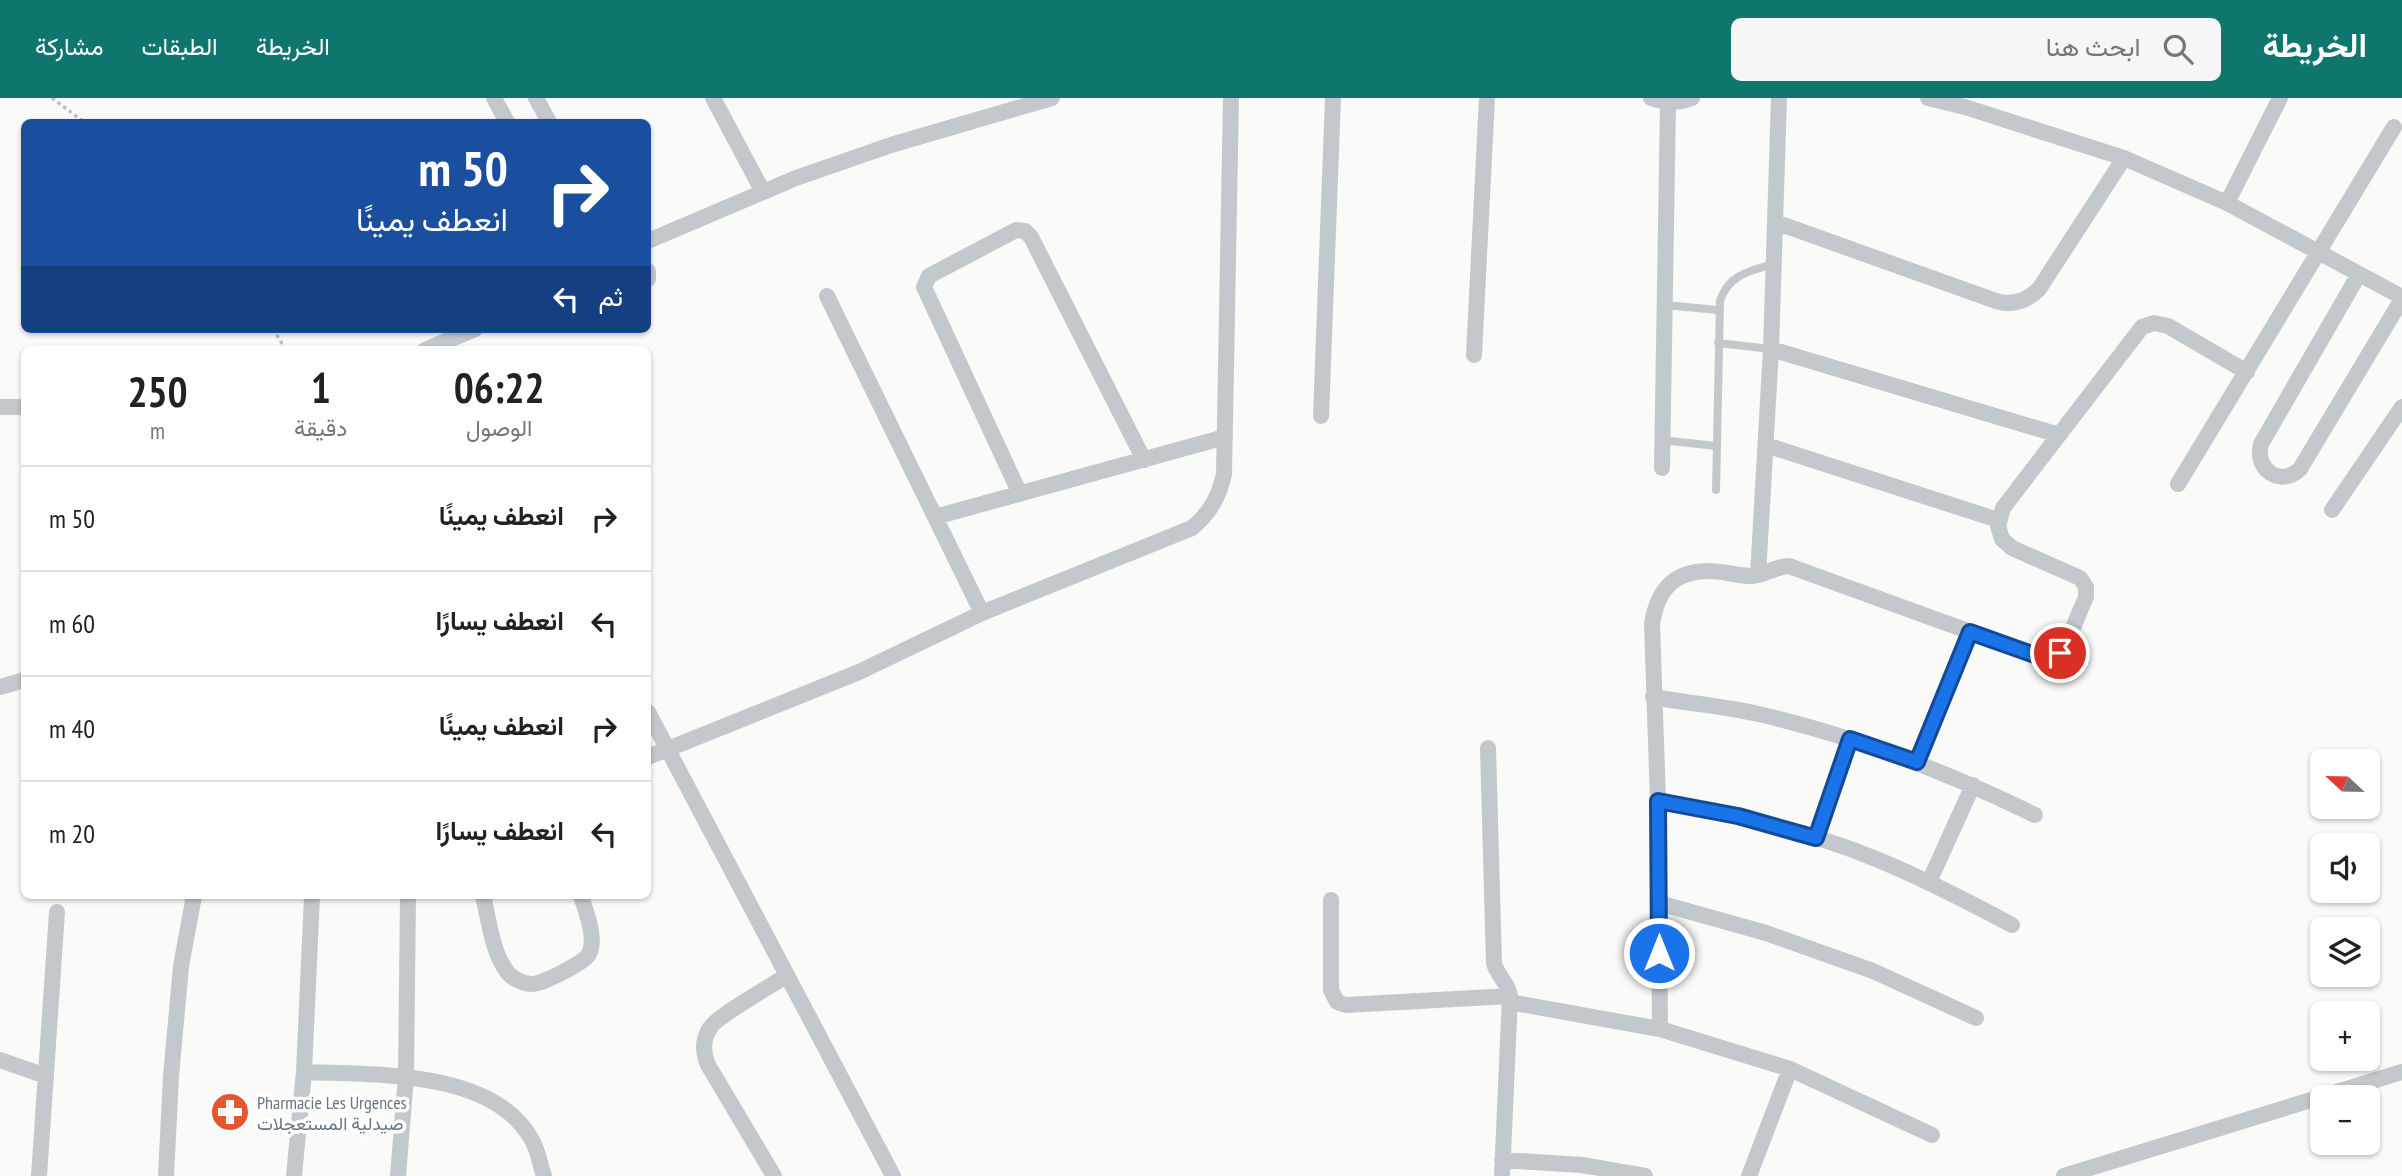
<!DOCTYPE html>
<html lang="ar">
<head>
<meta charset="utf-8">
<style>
  :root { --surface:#fff; --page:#f6f6f6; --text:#222; --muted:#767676; --line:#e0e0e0; --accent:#0f766e }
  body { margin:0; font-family:"PT Sans Narrow",Vazirmatn,sans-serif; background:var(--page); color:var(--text); direction:rtl; height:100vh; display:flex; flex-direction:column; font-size:26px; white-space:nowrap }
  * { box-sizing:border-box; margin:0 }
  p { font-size:23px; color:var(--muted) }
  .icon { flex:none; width:38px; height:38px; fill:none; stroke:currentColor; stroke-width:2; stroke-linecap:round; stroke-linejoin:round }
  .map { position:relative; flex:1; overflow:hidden; direction:ltr }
  .sheet { position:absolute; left:21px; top:248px; width:630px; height:553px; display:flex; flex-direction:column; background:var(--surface); border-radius:10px; box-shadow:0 2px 5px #0004; direction:rtl }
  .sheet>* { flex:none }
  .top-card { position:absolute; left:21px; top:21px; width:630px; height:214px; border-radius:10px; box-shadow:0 2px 5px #0004; direction:rtl; background:#1a4fa0; color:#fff; overflow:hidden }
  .needle { width:46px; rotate:292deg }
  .tools { position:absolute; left:2310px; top:651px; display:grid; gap:14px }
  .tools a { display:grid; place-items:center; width:70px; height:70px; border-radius:10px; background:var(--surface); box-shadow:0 2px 5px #0004; font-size:35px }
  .pin { position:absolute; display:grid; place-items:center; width:60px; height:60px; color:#fff; margin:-30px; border:4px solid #fff; border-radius:50%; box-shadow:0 2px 7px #0007 }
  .me { position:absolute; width:77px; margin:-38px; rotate:0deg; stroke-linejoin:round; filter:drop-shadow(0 0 5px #0008) }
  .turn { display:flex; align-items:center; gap:24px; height:147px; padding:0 28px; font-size:32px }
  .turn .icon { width:91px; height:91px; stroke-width:2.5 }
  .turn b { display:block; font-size:49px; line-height:60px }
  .then { display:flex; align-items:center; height:66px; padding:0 28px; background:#0003; gap:14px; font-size:26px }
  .eta { display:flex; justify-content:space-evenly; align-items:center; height:119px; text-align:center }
  .eta b { font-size:42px; font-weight:700; line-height:49px }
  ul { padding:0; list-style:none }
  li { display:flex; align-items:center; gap:21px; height:105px; padding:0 28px; border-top:2px solid var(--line) }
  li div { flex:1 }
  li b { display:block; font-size:26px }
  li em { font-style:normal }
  header { display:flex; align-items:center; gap:42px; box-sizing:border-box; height:98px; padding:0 35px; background:var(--accent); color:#fff }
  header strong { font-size:33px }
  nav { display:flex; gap:38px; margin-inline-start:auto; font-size:24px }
  .search { width:490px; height:63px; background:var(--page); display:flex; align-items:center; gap:18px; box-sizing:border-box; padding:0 24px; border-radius:10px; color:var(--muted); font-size:26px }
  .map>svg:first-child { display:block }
</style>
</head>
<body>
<header>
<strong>الخريطة</strong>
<div class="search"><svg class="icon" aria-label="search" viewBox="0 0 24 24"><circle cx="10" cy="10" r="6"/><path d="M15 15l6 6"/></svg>ابحث هنا</div>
<nav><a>الخريطة</a><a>الطبقات</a><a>مشاركة</a></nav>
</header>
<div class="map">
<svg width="2402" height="1078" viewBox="0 0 2402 1078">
  <rect width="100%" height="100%" fill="#fafaf8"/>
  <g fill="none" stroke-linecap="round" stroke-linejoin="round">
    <!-- path -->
    <path stroke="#bbbfc2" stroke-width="3.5" stroke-dasharray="3.5 3.5" stroke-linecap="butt" d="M52,0L84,24
      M273,231L286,252"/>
    <!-- lane -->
    <path stroke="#c3c8cc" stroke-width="8" d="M1664,207L1718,212
      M1718,245L1771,251
      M1662,342L1716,348
      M1716,392L1720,203C1728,177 1749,173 1774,166"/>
    <!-- street -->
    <path stroke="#c3c8cc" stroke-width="16" d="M494,0L507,24
      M536,0L549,24
      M713,0L763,94
      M1651,0C1665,5 1678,6 1692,0
      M1928,0L1965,9L2124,60L2227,105L2402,199
      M2227,105L2280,0
      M1775,124L1996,203C2013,208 2027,203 2039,191L2124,60
      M648,143L796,80L891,47L1052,0
      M648,173V181
      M2359,176L2261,346C2254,371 2280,390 2300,371L2402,201
      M827,198L982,515
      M1771,251L2059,337
      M425,252L475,231
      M1474,257L1487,0
      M0,309H24
      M1321,318L1333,0
      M1766,347L1998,422
      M1662,370L1668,5
      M2178,386L2394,29
      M1020,396L924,189L929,178L1016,132L1025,133L1031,139L1144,362
      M2332,412L2402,309
      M935,419L1225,339
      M1758,477L1771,251L1779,0
      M0,589L24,582
      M1653,599C1687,605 1721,608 1754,615C1853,637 1945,673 2035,717
      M648,614L893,1078
      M1488,650L1494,865C1497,878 1508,884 1510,898L1502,1078
      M648,659L859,574L982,515L1192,430C1210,415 1219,399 1224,376L1231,0
      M1917,664L1970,534
      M1658,703C1732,717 1806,732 1876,761C1923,780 1967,803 2012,827
      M1816,740L1850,641
      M1929,784L1973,687
      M483,798C489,822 492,855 508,875C513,881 524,886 532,886C542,886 584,865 589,856C597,840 586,814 581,798
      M1331,802V892L1337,904L1346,907L1510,898
      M1659,805L1766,835L1873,873L1976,920
      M1509,904L1660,931L1790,971L1932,1037
      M1660,931L1658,703L1652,526C1657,493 1673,473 1709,473C1723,473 1738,478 1752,478C1765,477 1774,469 1789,468L2037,558H2055L2064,551L2086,499V489L2080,480L2012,450L2002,441L1998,428L2003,410L2142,229L2154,225L2168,228L2247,274
      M0,962L46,978
      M304,974C373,977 493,971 532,1042C538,1052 540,1067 544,1078
      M1502,1062L1582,1067L1645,1078
      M39,1078L57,814
      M166,1078L171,978L181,868L194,798
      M294,1078L304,974L312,798
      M398,1078L406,978L408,798
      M774,1078L708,967C703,955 702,942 710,930C717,918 771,888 786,878
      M1749,1078L1790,971
      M2064,1078L2402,974"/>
  </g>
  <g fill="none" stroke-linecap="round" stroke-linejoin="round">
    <defs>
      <path id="route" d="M1659,855L1658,703L1738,718L1816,740L1850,641L1917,664L1970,534L2043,560L2060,555"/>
    </defs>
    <!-- route casing -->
    <use href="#route" stroke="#114b97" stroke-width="18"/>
    <!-- route -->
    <use href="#route" stroke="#1a73e8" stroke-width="12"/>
  </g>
  <!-- icons -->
  <defs>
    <symbol id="pharmacy-disc" viewBox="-11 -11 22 22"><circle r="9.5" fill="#e4572e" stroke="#fff"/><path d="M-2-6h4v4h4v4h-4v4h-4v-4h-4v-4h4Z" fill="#fff"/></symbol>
  </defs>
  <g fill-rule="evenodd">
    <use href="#pharmacy-disc" x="208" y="992" width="44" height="44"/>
  </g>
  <g text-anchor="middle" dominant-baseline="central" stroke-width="7" stroke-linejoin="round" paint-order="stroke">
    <!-- poi labels -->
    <g font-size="18" fill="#657683" stroke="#fff" text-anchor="start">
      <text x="257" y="1004">Pharmacie Les Urgences<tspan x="257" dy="21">صيدلية المستعجلات</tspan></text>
    </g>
  </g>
</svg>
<div class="tools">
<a><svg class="needle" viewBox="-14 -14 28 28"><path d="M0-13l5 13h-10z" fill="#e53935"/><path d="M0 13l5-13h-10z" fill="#767676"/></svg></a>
<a><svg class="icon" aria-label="sound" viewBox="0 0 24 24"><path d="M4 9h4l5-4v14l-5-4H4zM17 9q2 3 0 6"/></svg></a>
<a><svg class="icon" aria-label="layers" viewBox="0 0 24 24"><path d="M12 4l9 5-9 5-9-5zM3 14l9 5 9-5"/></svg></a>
<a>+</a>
<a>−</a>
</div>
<div class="pin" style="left:2060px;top:555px;background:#d93025"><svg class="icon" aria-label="arrive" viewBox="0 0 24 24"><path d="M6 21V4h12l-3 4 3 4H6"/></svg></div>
<svg class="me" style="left:1659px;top:855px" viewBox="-20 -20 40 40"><circle r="17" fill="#1a73e8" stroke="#fff" stroke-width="3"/><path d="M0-11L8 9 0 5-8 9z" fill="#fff"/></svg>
<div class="top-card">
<div class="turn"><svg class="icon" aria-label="right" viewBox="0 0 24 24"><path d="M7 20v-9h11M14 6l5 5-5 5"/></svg><div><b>50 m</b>انعطف يمينًا</div></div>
<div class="then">ثم<svg class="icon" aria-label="left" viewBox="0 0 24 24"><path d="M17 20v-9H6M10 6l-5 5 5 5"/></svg></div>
</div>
<section class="sheet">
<div class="eta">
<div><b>06:22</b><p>الوصول</p></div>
<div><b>1</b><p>دقيقة</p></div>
<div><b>250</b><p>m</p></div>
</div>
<ul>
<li><svg class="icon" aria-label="right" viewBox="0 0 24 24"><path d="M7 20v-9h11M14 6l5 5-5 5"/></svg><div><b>انعطف يمينًا</b></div><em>50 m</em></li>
<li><svg class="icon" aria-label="left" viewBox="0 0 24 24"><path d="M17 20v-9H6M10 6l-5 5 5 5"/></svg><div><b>انعطف يسارًا</b></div><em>60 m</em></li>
<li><svg class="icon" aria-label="right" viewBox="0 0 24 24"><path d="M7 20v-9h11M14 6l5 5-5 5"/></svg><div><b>انعطف يمينًا</b></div><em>40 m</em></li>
<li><svg class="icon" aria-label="left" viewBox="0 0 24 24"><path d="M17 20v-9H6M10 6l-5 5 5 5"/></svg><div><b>انعطف يسارًا</b></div><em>20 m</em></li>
</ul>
</section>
</div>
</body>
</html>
